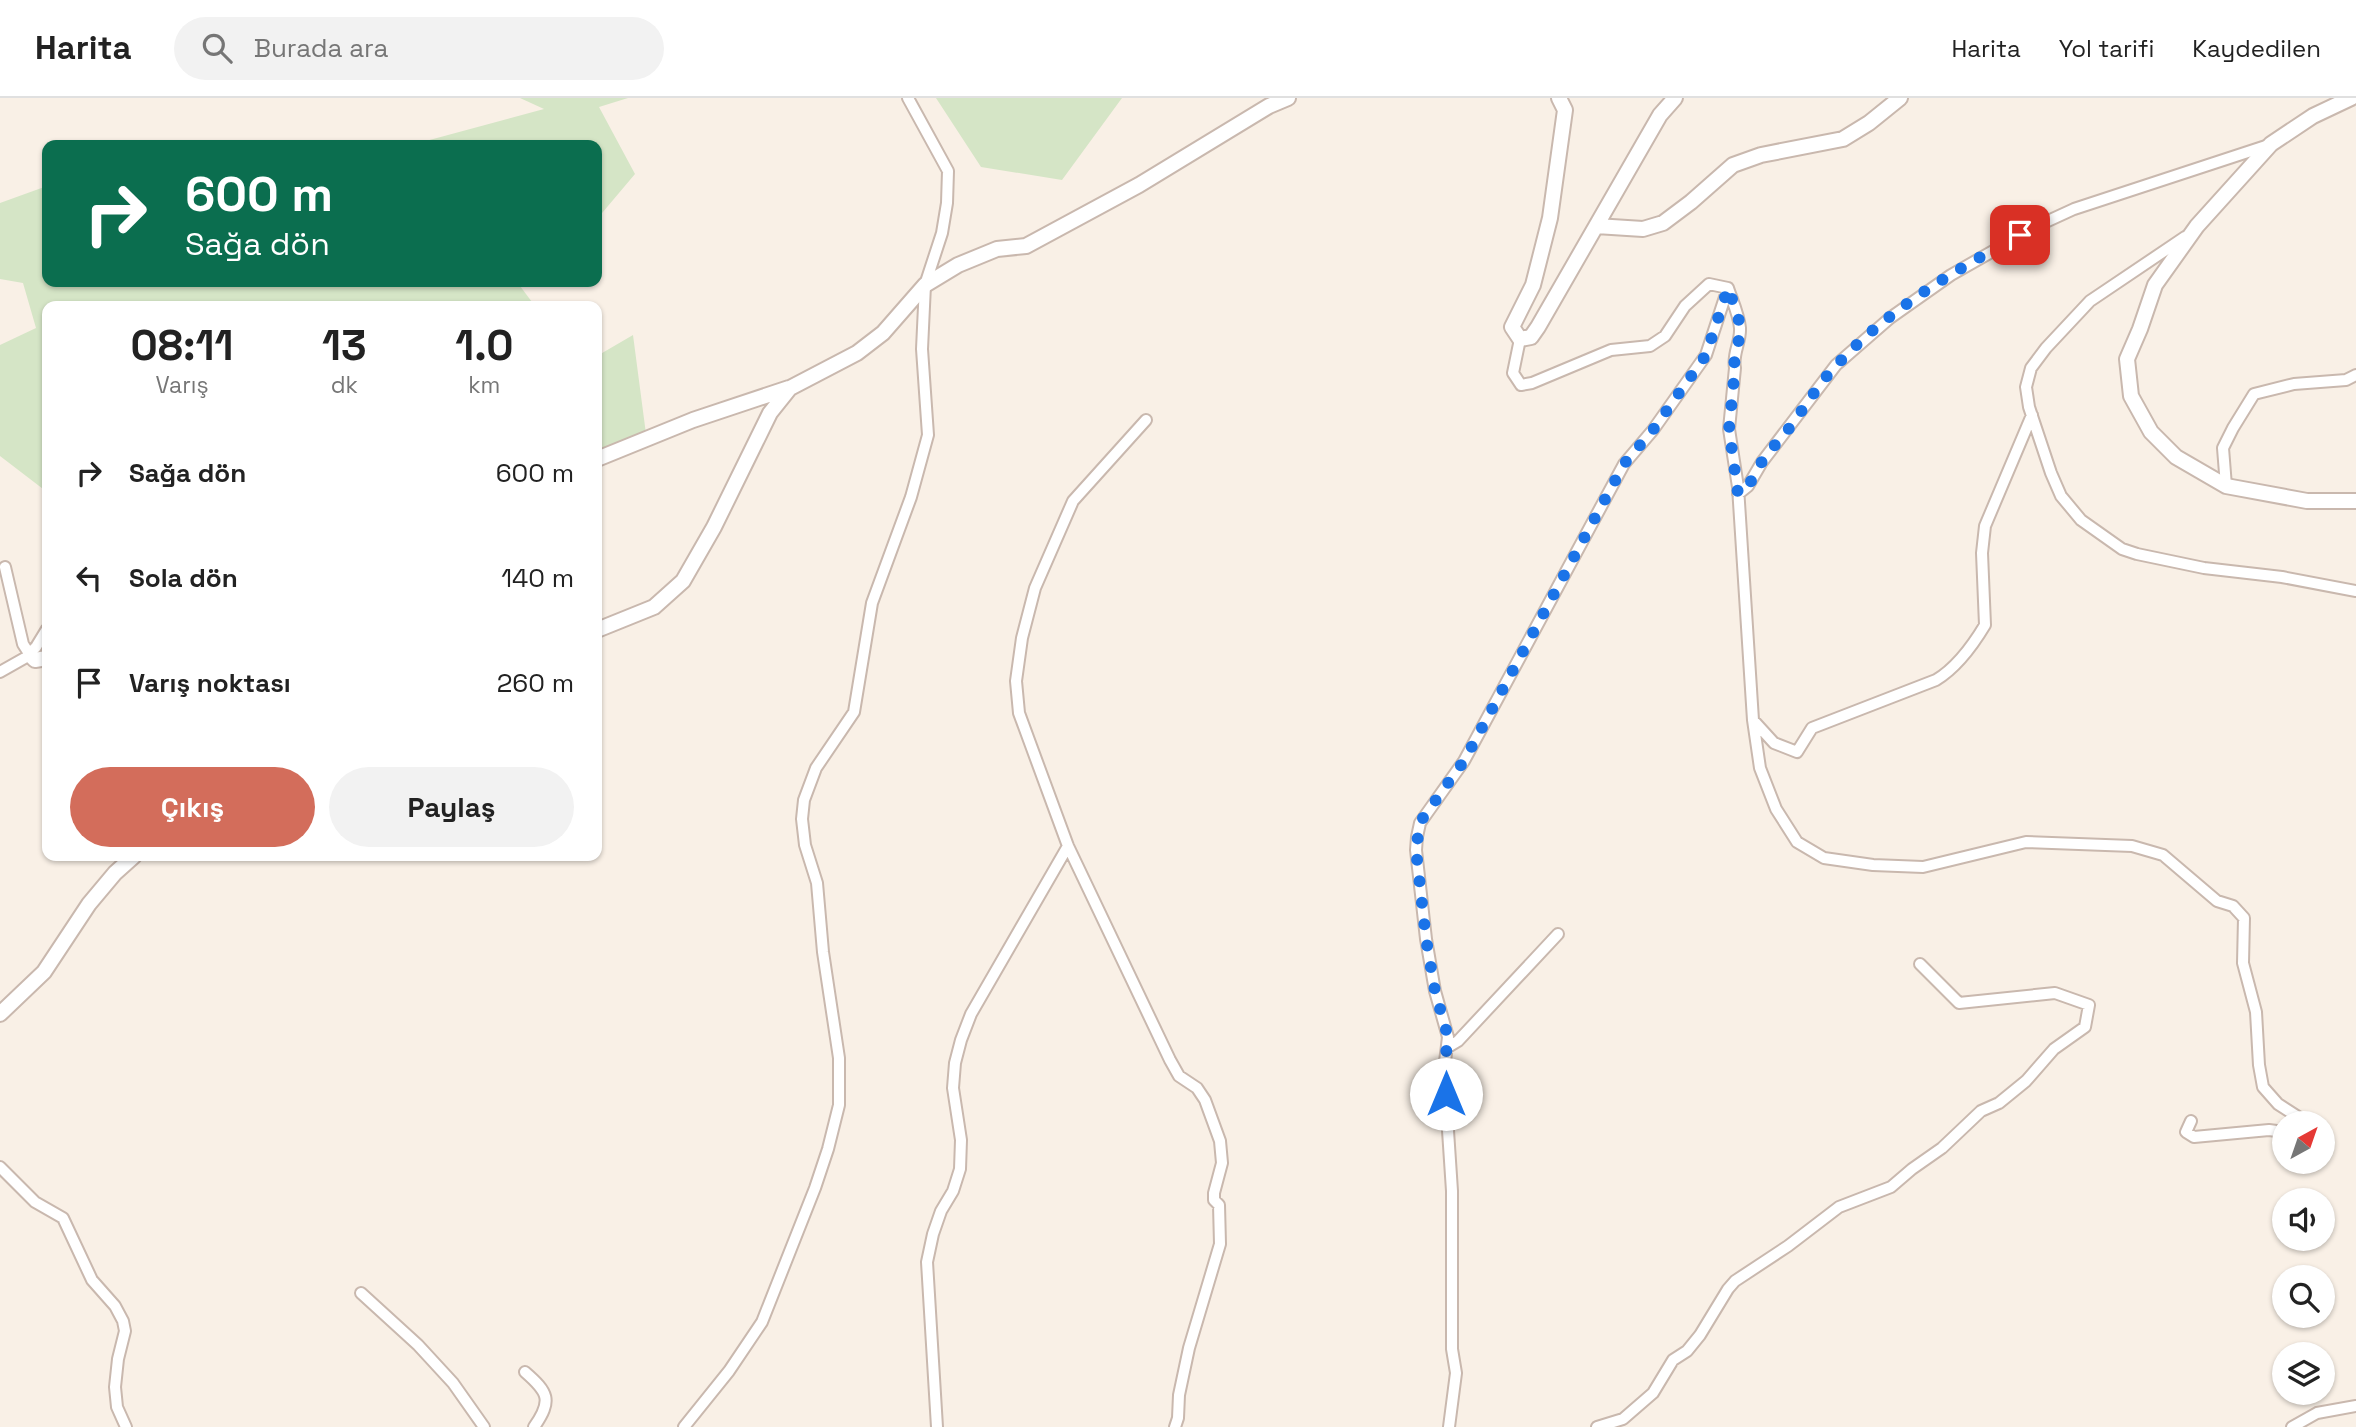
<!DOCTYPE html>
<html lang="tr">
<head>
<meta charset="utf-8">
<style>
  :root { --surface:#fff; --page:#f2f2f2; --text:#222; --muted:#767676; --line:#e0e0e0; --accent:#d36d5b }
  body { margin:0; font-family:"Space Grotesk",sans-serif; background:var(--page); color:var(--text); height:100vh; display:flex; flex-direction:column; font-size:26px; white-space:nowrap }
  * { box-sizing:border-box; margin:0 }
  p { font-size:23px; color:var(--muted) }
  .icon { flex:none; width:38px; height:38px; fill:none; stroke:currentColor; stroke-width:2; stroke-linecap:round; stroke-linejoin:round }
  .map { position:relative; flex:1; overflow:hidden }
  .drawer { position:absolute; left:42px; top:203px; width:560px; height:560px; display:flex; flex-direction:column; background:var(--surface); border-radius:14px; box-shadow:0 2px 5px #0004 }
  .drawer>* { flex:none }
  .banner { position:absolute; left:42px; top:42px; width:560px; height:147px; border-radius:14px; box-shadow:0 2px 5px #0004; background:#0b6e4f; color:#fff; overflow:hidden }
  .needle { width:46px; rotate:40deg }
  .controls { position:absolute; left:2272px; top:1013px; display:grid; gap:14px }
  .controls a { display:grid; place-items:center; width:63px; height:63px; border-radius:50%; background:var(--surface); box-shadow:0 2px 5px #0004; font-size:35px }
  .pin { position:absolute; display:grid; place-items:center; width:60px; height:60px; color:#fff; margin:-30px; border-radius:14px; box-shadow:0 4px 10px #0006 }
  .me { position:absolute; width:77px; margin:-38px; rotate:0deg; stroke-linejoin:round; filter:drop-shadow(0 0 5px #0008) }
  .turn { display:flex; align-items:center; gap:24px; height:147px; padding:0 28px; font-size:32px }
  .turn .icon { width:91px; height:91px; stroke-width:2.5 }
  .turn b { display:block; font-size:49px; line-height:60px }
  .eta { display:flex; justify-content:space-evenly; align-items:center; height:119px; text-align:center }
  .eta b { font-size:42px; font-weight:700; line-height:49px }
  .action { display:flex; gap:14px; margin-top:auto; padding:14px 28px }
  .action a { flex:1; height:80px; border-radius:42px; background:var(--accent); color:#fff; font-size:28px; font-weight:700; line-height:80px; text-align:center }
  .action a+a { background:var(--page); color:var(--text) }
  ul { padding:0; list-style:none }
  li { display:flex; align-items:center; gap:21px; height:105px; padding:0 28px }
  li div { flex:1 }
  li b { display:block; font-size:26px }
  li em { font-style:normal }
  header { display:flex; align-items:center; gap:42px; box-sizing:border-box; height:98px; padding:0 35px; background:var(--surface); border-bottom:2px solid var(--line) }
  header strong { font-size:33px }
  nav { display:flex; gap:38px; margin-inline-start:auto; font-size:24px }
  .search { width:490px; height:63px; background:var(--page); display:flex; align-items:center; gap:18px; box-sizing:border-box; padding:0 24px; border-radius:38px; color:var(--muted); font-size:26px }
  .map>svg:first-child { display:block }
</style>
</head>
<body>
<header>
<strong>Harita</strong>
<div class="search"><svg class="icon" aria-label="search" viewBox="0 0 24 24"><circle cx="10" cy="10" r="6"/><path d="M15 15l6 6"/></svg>Burada ara</div>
<nav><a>Harita</a><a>Yol tarifi</a><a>Kaydedilen</a></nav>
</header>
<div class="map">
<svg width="2356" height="1329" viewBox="0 0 2356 1329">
  <rect width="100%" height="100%" fill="#f9f0e6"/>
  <!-- green -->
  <path fill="#d5e5c6" d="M520,0H628L599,9L635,76L597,121V47H411L544,11Z
    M936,0H1122L1062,82L981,69Z
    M47,88V184H517L535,208H47V394L0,358V247L36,230L23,185L0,181V105Z
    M633,237L646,336L597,352V258Z"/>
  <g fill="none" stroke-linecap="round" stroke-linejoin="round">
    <defs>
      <path id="minor" d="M2185,139L2090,203L2046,250L2031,270L2026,289L2029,309L2051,375L2061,398L2081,422L2122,451L2137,456L2204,470L2282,479L2356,493
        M1728,190C1732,202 1739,217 1740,230C1741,244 1732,256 1735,270L1729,331L1738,389L1753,622L1760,670L1776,711L1797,744L1824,760L1873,767L1923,769L2026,744L2132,748L2163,757L2217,803L2233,808L2244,820L2243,865L2256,914L2259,967L2263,989L2278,1006L2309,1026
        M1146,322L1073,403L1035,490L1022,540L1016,583L1019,615L1068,748L1170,962L1179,978L1197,990L1205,1002L1220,1043L1222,1065L1214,1095V1102L1219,1107L1220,1146L1189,1250L1179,1297L1178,1320L1175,1329
        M2226,388L2223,350L2233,330L2254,296L2294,286L2346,282L2356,277
        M1738,396L1748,388L1762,364L1836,267L1890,220L1951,177L2037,128L2074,111L2269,47
        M29,556L36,549L47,531
        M0,574L30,557L23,546L5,469
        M1753,622L1774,645L1797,654L1812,630L1936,582C1956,570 1973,547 1985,527L1982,455L1985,428L2032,317
        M1448,949L1458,943L1558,836
        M2191,1023L2186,1034L2194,1039L2269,1032L2284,1034
        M0,1069L35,1104L63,1120L92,1182L115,1208L123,1223L125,1233L118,1261L115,1289L117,1309L126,1329
        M361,1195L418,1247L453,1285L484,1329
        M525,1274C548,1294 553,1302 534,1329
        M684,1329L729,1273L762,1224L815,1090L828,1051L839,1007V960L823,854L817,785L805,747L802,721L804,702L816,670L854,614L872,505L911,399L928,337L922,251L925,187L942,135L947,105L948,73L908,0
        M937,1329L927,1164L933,1136L941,1113L953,1093L960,1071L961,1042L953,990L955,965L961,942L971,916L1068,748
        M1449,1329L1456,1275L1452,1251V1093L1444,972L1448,939L1435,893L1426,841L1416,752L1417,739L1420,725L1464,663L1624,366L1653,332L1706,257L1728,190L1709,186L1685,208L1665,238L1650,248L1611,252L1532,285L1521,287L1513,275L1520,241
        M1597,1329L1623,1321L1653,1295L1673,1262L1687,1253L1700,1237L1728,1191L1735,1183L1788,1148L1839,1109L1891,1089L1912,1071L1942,1050L1981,1013L1999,1005L2026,983L2054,951L2085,929L2089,907L2055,895L1959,905L1920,866
        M2292,1329L2317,1315L2356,1308"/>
      <path id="tertiary" d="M1559,0L1565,12L1550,120L1533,187L1512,229L1520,241L1531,239L1538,229L1660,17L1675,0
        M2351,0L2313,18L2271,46L2197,128L2155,187L2140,231L2127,261L2131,298L2151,334L2176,359L2226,388L2307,403H2356
        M1596,128L1643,131L1663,125L1691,104L1733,67L1761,57L1843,41L1869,25L1900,0
        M597,361L693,322L789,290
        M597,532L654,509L683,483L714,429L770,315L790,290L857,255L883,235L925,187L958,167L997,151L1026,148L1139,87L1269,8L1288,0
        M30,557L35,562L47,560
        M0,916L44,874L89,806L115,775L134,758"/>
    </defs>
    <!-- minor casing -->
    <use href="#minor" stroke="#c9b8ae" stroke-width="14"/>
    <!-- tertiary casing -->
    <use href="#tertiary" stroke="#c9b8ae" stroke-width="18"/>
    <!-- minor -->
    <use href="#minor" stroke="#fff" stroke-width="10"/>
    <!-- tertiary -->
    <use href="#tertiary" stroke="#fff" stroke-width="14"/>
  </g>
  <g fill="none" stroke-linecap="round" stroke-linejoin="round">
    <!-- route -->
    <path stroke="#1a73e8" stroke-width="12" stroke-dasharray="0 21.6" d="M1446,996L1444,972L1448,939L1435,893L1426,841L1416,752L1420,724L1464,663L1624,366L1653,332L1706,257L1728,190C1732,202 1739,217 1740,230C1741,244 1732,256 1735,270L1729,331L1738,396C1751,389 1755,374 1763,362C1772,349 1784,338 1793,325C1807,306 1818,287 1834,270C1885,213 1954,173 2020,137"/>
  </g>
</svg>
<div class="controls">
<a><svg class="needle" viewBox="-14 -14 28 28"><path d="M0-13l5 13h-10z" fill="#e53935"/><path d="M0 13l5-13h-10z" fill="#767676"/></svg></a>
<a><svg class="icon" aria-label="sound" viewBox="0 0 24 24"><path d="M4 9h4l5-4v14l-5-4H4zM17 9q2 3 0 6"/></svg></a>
<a><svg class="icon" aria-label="search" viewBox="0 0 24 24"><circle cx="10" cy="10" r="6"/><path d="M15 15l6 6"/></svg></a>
<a><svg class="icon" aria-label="layers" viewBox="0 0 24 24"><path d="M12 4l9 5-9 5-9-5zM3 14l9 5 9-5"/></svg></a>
</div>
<div class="pin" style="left:2020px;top:137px;background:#d93025"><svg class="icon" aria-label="arrive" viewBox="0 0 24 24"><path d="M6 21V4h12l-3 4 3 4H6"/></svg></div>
<svg class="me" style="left:1446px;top:996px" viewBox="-20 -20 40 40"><circle r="19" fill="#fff"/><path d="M0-13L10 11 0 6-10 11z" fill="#1a73e8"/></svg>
<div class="banner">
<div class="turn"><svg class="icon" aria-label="right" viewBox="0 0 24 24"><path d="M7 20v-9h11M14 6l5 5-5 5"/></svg><div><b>600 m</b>Sağa dön</div></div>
</div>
<section class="drawer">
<div class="eta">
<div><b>08:11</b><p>Varış</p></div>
<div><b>13</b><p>dk</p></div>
<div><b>1.0</b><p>km</p></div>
</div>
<ul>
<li><svg class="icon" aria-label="right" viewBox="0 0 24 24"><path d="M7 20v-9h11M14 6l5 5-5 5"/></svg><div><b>Sağa dön</b></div><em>600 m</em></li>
<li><svg class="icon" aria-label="left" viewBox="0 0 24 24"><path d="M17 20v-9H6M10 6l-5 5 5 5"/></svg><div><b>Sola dön</b></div><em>140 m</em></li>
<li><svg class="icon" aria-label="arrive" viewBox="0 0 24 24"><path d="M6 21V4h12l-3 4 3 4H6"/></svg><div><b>Varış noktası</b></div><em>260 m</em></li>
</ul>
<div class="action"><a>Çıkış</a><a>Paylaş</a></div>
</section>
</div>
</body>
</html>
